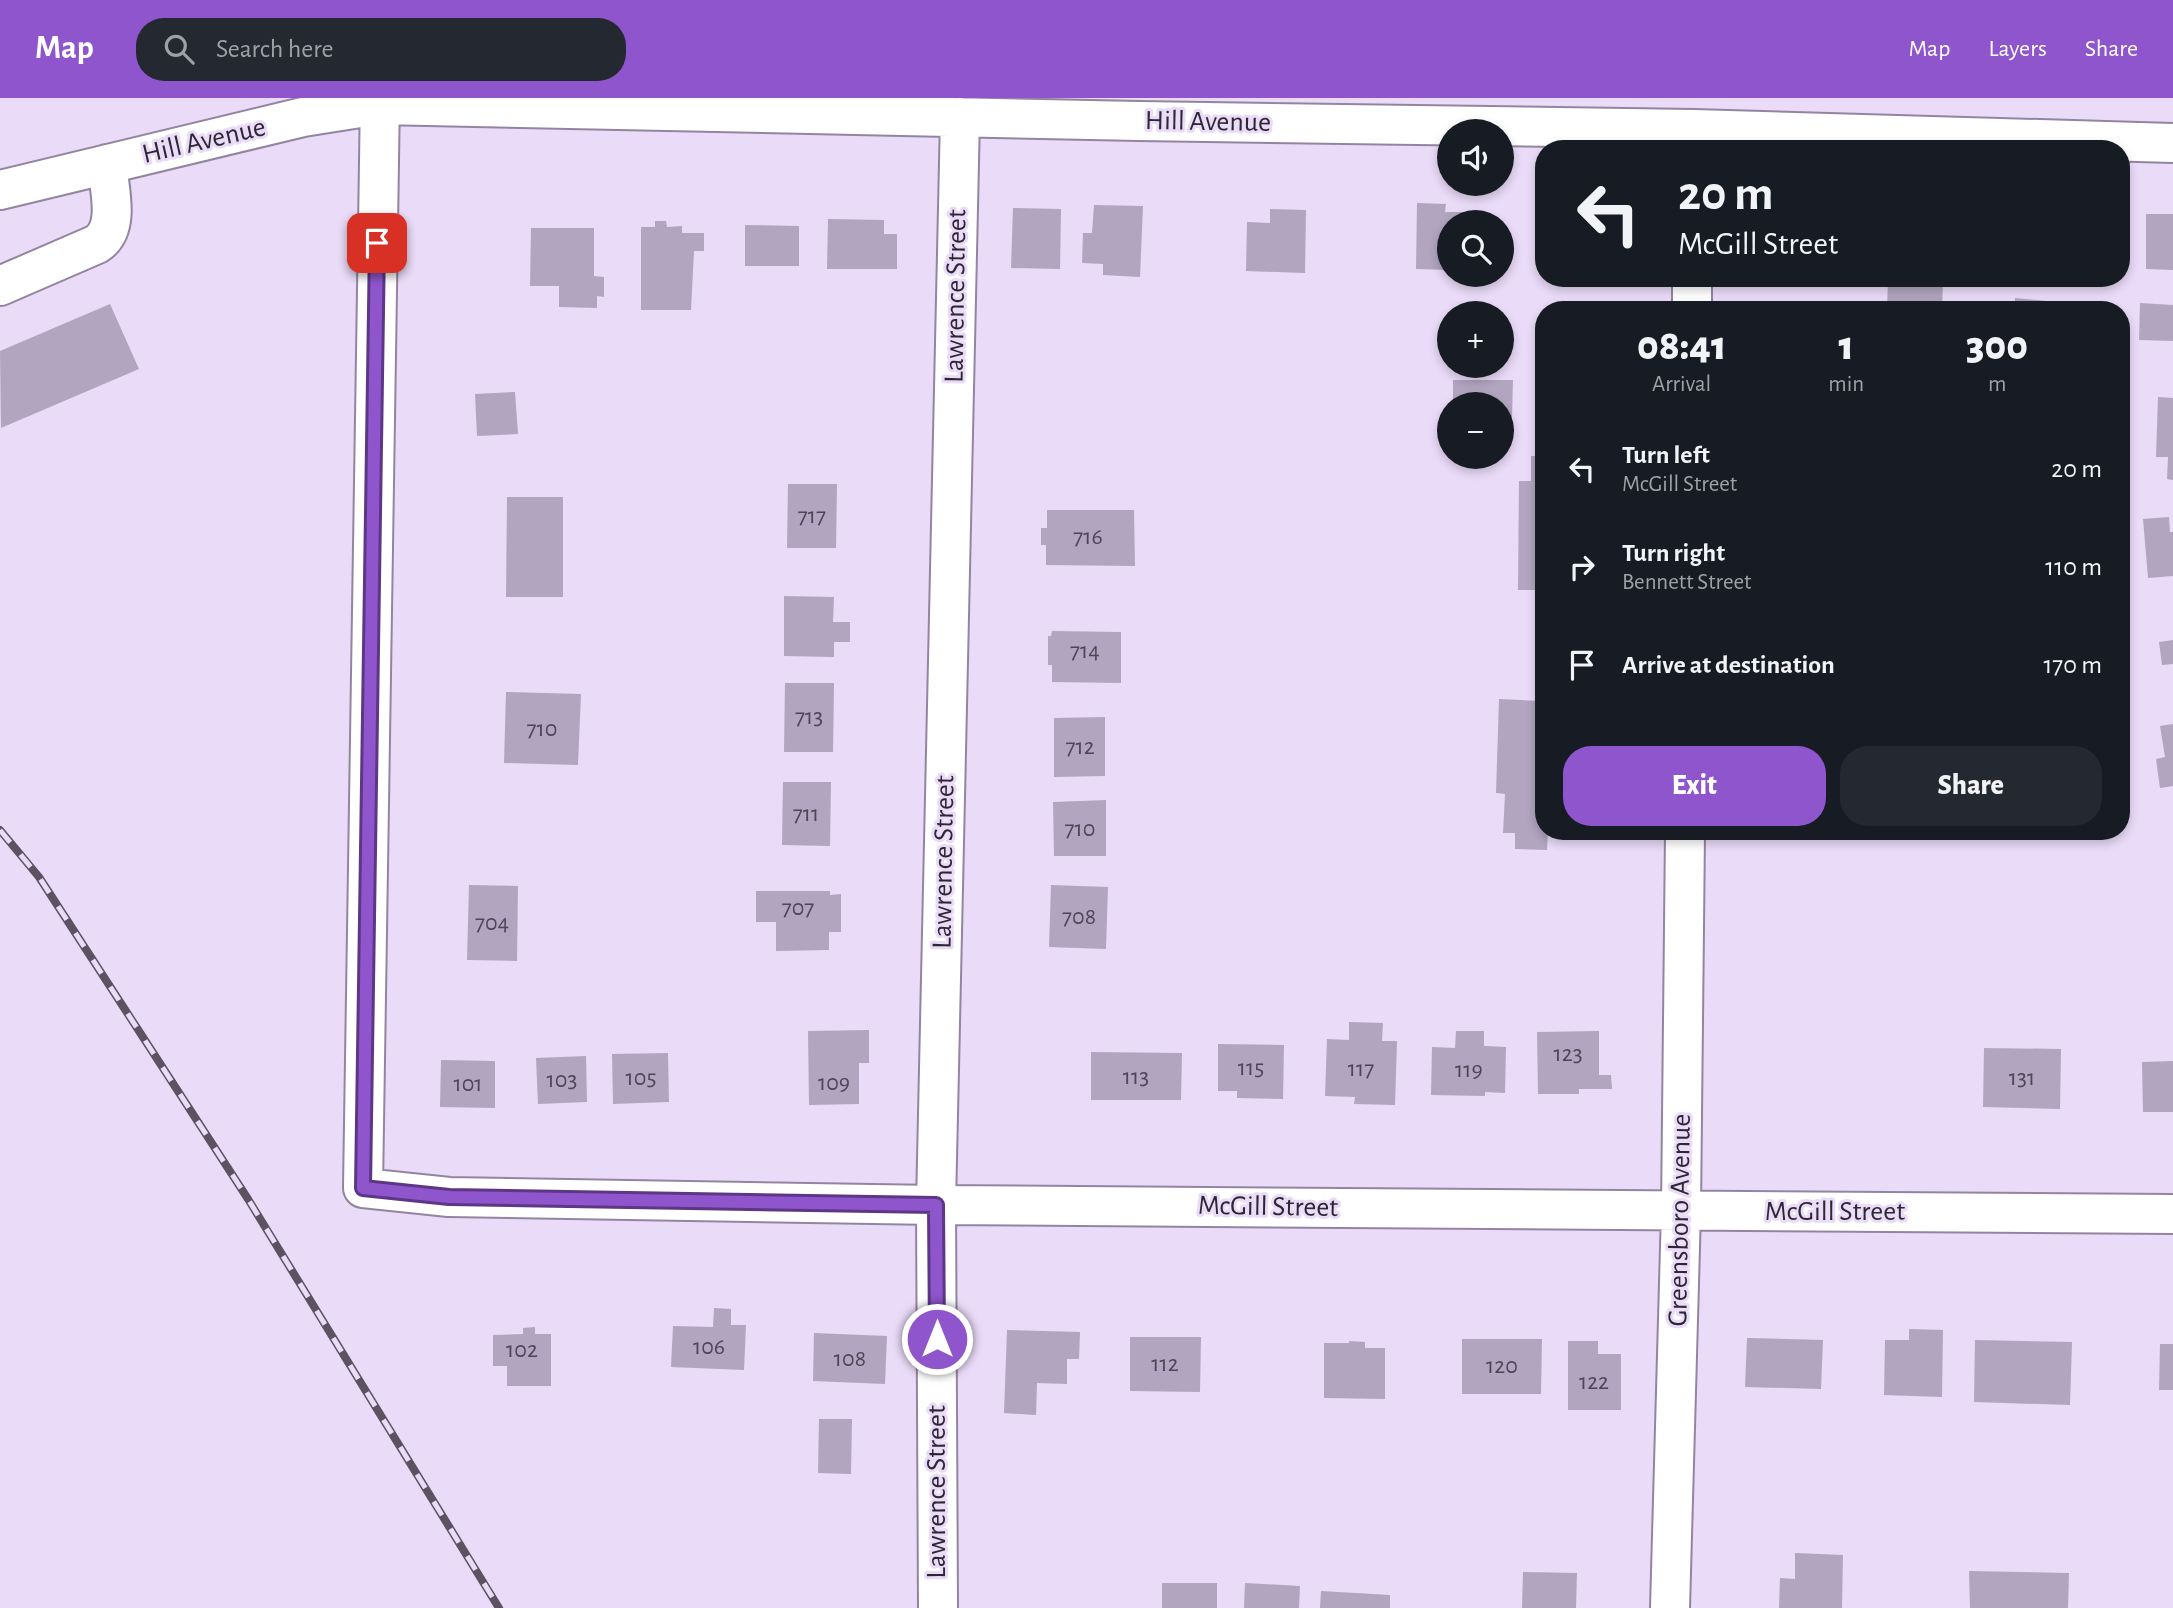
<!DOCTYPE html>
<html lang="en">
<head>
<meta charset="utf-8">
<style>
  :root { --surface:#171b24; --page:#242831; --text:#f1f3f6; --muted:#9ea1a6; --accent:#8f55cc }
  body { margin:0; font-family:"Alegreya Sans",sans-serif; background:var(--page); color:var(--text); height:100vh; display:flex; flex-direction:column; font-size:26px; white-space:nowrap }
  * { box-sizing:border-box; margin:0 }
  p { font-size:23px; color:var(--muted) }
  .icon { flex:none; width:38px; height:38px; fill:none; stroke:currentColor; stroke-width:2; stroke-linecap:round; stroke-linejoin:round }
  .map { position:relative; flex:1; overflow:hidden }
  .panel { position:absolute; left:1535px; top:203px; width:595px; height:539px; display:flex; flex-direction:column; background:var(--surface); border-radius:28px; box-shadow:0 4px 10px #0003 }
  .panel>* { flex:none }
  .guide { position:absolute; left:1535px; top:42px; width:595px; height:147px; border-radius:28px; box-shadow:0 4px 10px #0003; background:#171b24; color:var(--text); overflow:hidden }
  .controls { position:absolute; left:1437px; top:21px; display:grid; gap:14px }
  .controls a { display:grid; place-items:center; width:77px; height:77px; border-radius:50%; background:var(--surface); box-shadow:0 4px 10px #0003; font-size:35px }
  .pin { position:absolute; display:grid; place-items:center; width:60px; height:60px; color:#fff; margin:-30px; border-radius:14px; box-shadow:0 4px 10px #0006 }
  .me { position:absolute; width:77px; margin:-38px; rotate:0deg; stroke-linejoin:round; filter:drop-shadow(0 0 5px #0008) }
  .turn { display:flex; align-items:center; gap:24px; height:147px; padding:0 28px; font-size:32px }
  .turn .icon { width:91px; height:91px; stroke-width:2.5 }
  .turn b { display:block; font-size:49px; line-height:60px }
  .eta { display:flex; justify-content:space-evenly; align-items:center; height:119px; text-align:center }
  .eta b { font-size:42px; font-weight:800; line-height:49px }
  .action { display:flex; gap:14px; margin-top:auto; padding:14px 28px }
  .action a { flex:1; height:80px; border-radius:28px; background:var(--accent); color:#fff; font-size:28px; font-weight:800; line-height:80px; text-align:center }
  .action a+a { background:var(--page); color:var(--text) }
  ul { padding:0; list-style:none }
  li { display:flex; align-items:center; gap:21px; height:98px; padding:0 28px }
  li div { flex:1 }
  li b { display:block; font-size:26px }
  li em { font-style:normal }
  header { display:flex; align-items:center; gap:42px; box-sizing:border-box; height:98px; padding:0 35px; background:var(--accent); color:#fff }
  header strong { font-size:33px }
  nav { display:flex; gap:38px; margin-inline-start:auto; font-size:24px }
  .search { width:490px; height:63px; background:var(--page); display:flex; align-items:center; gap:18px; box-sizing:border-box; padding:0 24px; border-radius:28px; color:var(--muted); font-size:26px }
  .map>svg:first-child { display:block }
</style>
</head>
<body>
<header>
<strong>Map</strong>
<div class="search"><svg class="icon" aria-label="search" viewBox="0 0 24 24"><circle cx="10" cy="10" r="6"/><path d="M15 15l6 6"/></svg>Search here</div>
<nav><a>Map</a><a>Layers</a><a>Share</a></nav>
</header>
<div class="map">
<svg width="2173" height="1510" viewBox="0 0 2173 1510">
  <rect width="100%" height="100%" fill="#eadbf8"/>
  <!-- building -->
  <path fill="#b1a5c0" d="M1417,105L1446,106L1445,114H1467V124H1449V172L1416,171Z
    M1094,107L1143,108L1140,179L1103,177V166L1082,165L1083,135H1092Z
    M1013,110L1061,111L1060,171L1011,170Z
    M1270,111L1306,112L1305,175L1246,173L1247,124L1270,125Z
    M2146,116H2173V172L2146,171Z
    M828,121L884,122V136H897V171H827Z
    M655,123H666L667,129L682,128V135H704V153H694L691,212H641V129H655Z
    M745,127L799,128V168H745Z
    M531,130H594V178L604,179V199L597,198V210L559,209V188H530Z
    M1888,180H1943L1942,212H1887Z
    M2015,200L2047,203V212H2015Z
    M2140,205L2173,207V243L2139,242Z
    M110,206L139,271L1,330L0,253Z
    M1453,282H1513L1512,319H1502V306H1453Z
    M515,294L518,336L477,338L475,296Z
    M2158,299L2173,300V382L2167,381L2168,359H2156Z
    M1531,358H1544V492H1518L1519,383H1531Z
    M788,386H837L836,450H787Z
    M507,399H563V499H506Z
    M1047,412H1134L1135,468L1046,467V447H1041V430H1047Z
    M2169,419L2170,434H2173V478L2148,480L2143,421Z
    M784,498L834,499L833,524H850V544H834V559L784,558Z
    M1052,533L1121,534V585L1052,584V567H1048V538H1051Z
    M2173,542V566L2162,567L2159,544Z
    M785,585H834L833,654H784Z
    M506,594L581,596L578,667L504,665Z
    M1499,601L1541,603L1540,640H1544V733H1548L1547,752L1515,751V735H1503L1505,696L1496,695Z
    M1105,619V678L1054,679V620Z
    M2173,626V688L2160,690L2156,661L2165,659L2160,628Z
    M783,684H831L830,748L782,747Z
    M1106,702V758H1054L1053,704Z
    M469,787L518,788L517,863L467,862Z
    M1051,787L1108,789L1106,851L1049,849Z
    M756,793H830V797L841,796V834H829V852L776,853V824H756Z
    M1349,924L1383,925L1382,943H1397L1395,1007L1354,1006L1355,999L1325,998L1327,941L1349,942Z
    M869,932V965H859V1006L809,1007L808,933Z
    M1456,933H1484V948L1506,949L1505,995L1485,994V998L1431,997L1432,949L1455,950Z
    M1599,933V977H1611L1612,991H1579V996H1538L1537,934Z
    M1218,946L1284,947L1283,1001L1237,1000V993H1218Z
    M1984,950L2061,951L2060,1011L1983,1009Z
    M1091,954L1182,955L1181,1002H1091Z
    M668,955L669,1004L613,1006L612,956Z
    M586,958L587,1004L538,1006L536,960Z
    M441,962L495,963V1010L440,1009Z
    M2173,963V1014H2143L2142,964Z
    M714,1210L731,1211V1227H746L744,1272L671,1269L673,1228L713,1229Z
    M535,1229V1236H551V1288H507V1268H493V1237L523,1236V1230Z
    M1909,1231L1943,1232L1942,1299L1884,1297L1885,1242H1909Z
    M1007,1232L1080,1234L1079,1261H1067V1286L1037,1285L1036,1317L1004,1315Z
    M814,1235L887,1238L885,1286L813,1283Z
    M1130,1239H1201L1200,1294L1130,1293Z
    M1747,1240L1823,1242L1821,1291L1745,1289Z
    M1462,1241H1542L1541,1296H1462Z
    M1975,1242L2072,1244L2070,1307L1974,1304Z
    M1349,1243L1365,1244V1250H1385V1301L1324,1300V1245H1349Z
    M1568,1243H1598V1256H1621V1312H1568Z
    M2160,1246H2173V1292H2159Z
    M819,1321H852L851,1376L818,1375Z
    M1795,1455L1843,1457L1842,1510H1779L1780,1480L1795,1481Z
    M1969,1473L2069,1475L2068,1510H1970Z
    M1523,1474L1577,1475L1576,1510H1522Z
    M1162,1485H1217V1510H1162Z
    M1245,1485L1300,1488L1299,1510H1244Z
    M1321,1493L1390,1497V1510H1320Z"/>
  <g fill="none" stroke-linecap="round" stroke-linejoin="round">
    <defs>
      <path id="minor" d="M380,0L363,1090L449,1099L936,1107L2173,1116
        M0,92L303,19L379,7L1139,23L1694,31L2173,45
        M0,188L97,146C121,130 109,91 107,66
        M1692,212V180
        M938,1510L936,1107L960,19
        M1670,1510L1681,1113L1685,733"/>
    </defs>
    <!-- minor casing -->
    <use href="#minor" stroke="#93859f" stroke-width="42"/>
    <!-- minor -->
    <use href="#minor" stroke="#fff" stroke-width="38"/>
    <defs>
      <path id="rail" d="M0,732L39,779L248,1101L499,1510"/>
    </defs>
    <!-- rail casing -->
    <use href="#rail" stroke="#5b5262" stroke-width="8"/>
    <!-- rail -->
    <use href="#rail" stroke="#eadbf8" stroke-width="5" stroke-dasharray="16" stroke-linecap="butt"/>
  </g>
  <g fill="none" stroke-linecap="round" stroke-linejoin="round">
    <defs>
      <path id="route" d="M377,145L363,1090L449,1099L936,1107L937,1241"/>
    </defs>
    <!-- route casing -->
    <use href="#route" stroke="#5d3785" stroke-width="18"/>
    <!-- route -->
    <use href="#route" stroke="#8f55cc" stroke-width="12"/>
  </g>
  <g text-anchor="middle" dominant-baseline="central" stroke-width="6" stroke-linejoin="round" paint-order="stroke">
    <!-- number labels -->
    <g font-size="24" fill="#4e4656">
      <text x="812" y="418">717</text>
      <text x="1088" y="439">716</text>
      <text x="1085" y="553">714</text>
      <text x="809" y="619">713</text>
      <text x="542" y="631">710</text>
      <text x="1080" y="649">712</text>
      <text x="806" y="716">711</text>
      <text x="1080" y="731">710</text>
      <text x="798" y="810">707</text>
      <text x="1079" y="819">708</text>
      <text x="492" y="825">704</text>
      <text x="1568" y="956">123</text>
      <text x="1251" y="970">115</text>
      <text x="1361" y="971">117</text>
      <text x="1469" y="972">119</text>
      <text x="1136" y="979">113</text>
      <text x="641" y="980">105</text>
      <text x="2022" y="980">131</text>
      <text x="562" y="982">103</text>
      <text x="834" y="985">109</text>
      <text x="468" y="986">101</text>
      <text x="709" y="1249">106</text>
      <text x="522" y="1252">102</text>
      <text x="850" y="1261">108</text>
      <text x="1165" y="1266">112</text>
      <text x="1502" y="1268">120</text>
      <text x="1594" y="1284">122</text>
    </g>
    <!-- street labels -->
    <g font-size="28" fill="#2d2732" stroke="#eadbf8">
      <text transform="translate(1208 24) rotate(1)">Hill Avenue</text>
      <text transform="translate(204 43) rotate(-13)">Hill Avenue</text>
      <text transform="translate(956 198) rotate(-89)">Lawrence Street</text>
      <text transform="translate(944 764) rotate(-89)">Lawrence Street</text>
      <text transform="translate(1268 1109) rotate(1)">McGill Street</text>
      <text x="1835" y="1114">McGill Street</text>
      <text transform="translate(1680 1122) rotate(-89)">Greensboro Avenue</text>
      <text transform="translate(937 1394) rotate(-90)">Lawrence Street</text>
    </g>
  </g>
</svg>
<div class="controls">
<a><svg class="icon" aria-label="sound" viewBox="0 0 24 24"><path d="M4 9h4l5-4v14l-5-4H4zM17 9q2 3 0 6"/></svg></a>
<a><svg class="icon" aria-label="search" viewBox="0 0 24 24"><circle cx="10" cy="10" r="6"/><path d="M15 15l6 6"/></svg></a>
<a>+</a>
<a>−</a>
</div>
<div class="pin" style="left:377px;top:145px;background:#d93025"><svg class="icon" aria-label="arrive" viewBox="0 0 24 24"><path d="M6 21V4h12l-3 4 3 4H6"/></svg></div>
<svg class="me" style="left:937px;top:1241px" viewBox="-20 -20 40 40"><circle r="17" fill="#8f55cc" stroke="#fff" stroke-width="3"/><path d="M0-11L8 9 0 5-8 9z" fill="#fff"/></svg>
<div class="guide">
<div class="turn"><svg class="icon" aria-label="left" viewBox="0 0 24 24"><path d="M17 20v-9H6M10 6l-5 5 5 5"/></svg><div><b>20 m</b>McGill Street</div></div>
</div>
<section class="panel">
<div class="eta">
<div><b>08:41</b><p>Arrival</p></div>
<div><b>1</b><p>min</p></div>
<div><b>300</b><p>m</p></div>
</div>
<ul>
<li><svg class="icon" aria-label="left" viewBox="0 0 24 24"><path d="M17 20v-9H6M10 6l-5 5 5 5"/></svg><div><b>Turn left</b><p>McGill Street</p></div><em>20 m</em></li>
<li><svg class="icon" aria-label="right" viewBox="0 0 24 24"><path d="M7 20v-9h11M14 6l5 5-5 5"/></svg><div><b>Turn right</b><p>Bennett Street</p></div><em>110 m</em></li>
<li><svg class="icon" aria-label="arrive" viewBox="0 0 24 24"><path d="M6 21V4h12l-3 4 3 4H6"/></svg><div><b>Arrive at destination</b></div><em>170 m</em></li>
</ul>
<div class="action"><a>Exit</a><a>Share</a></div>
</section>
</div>
</body>
</html>
